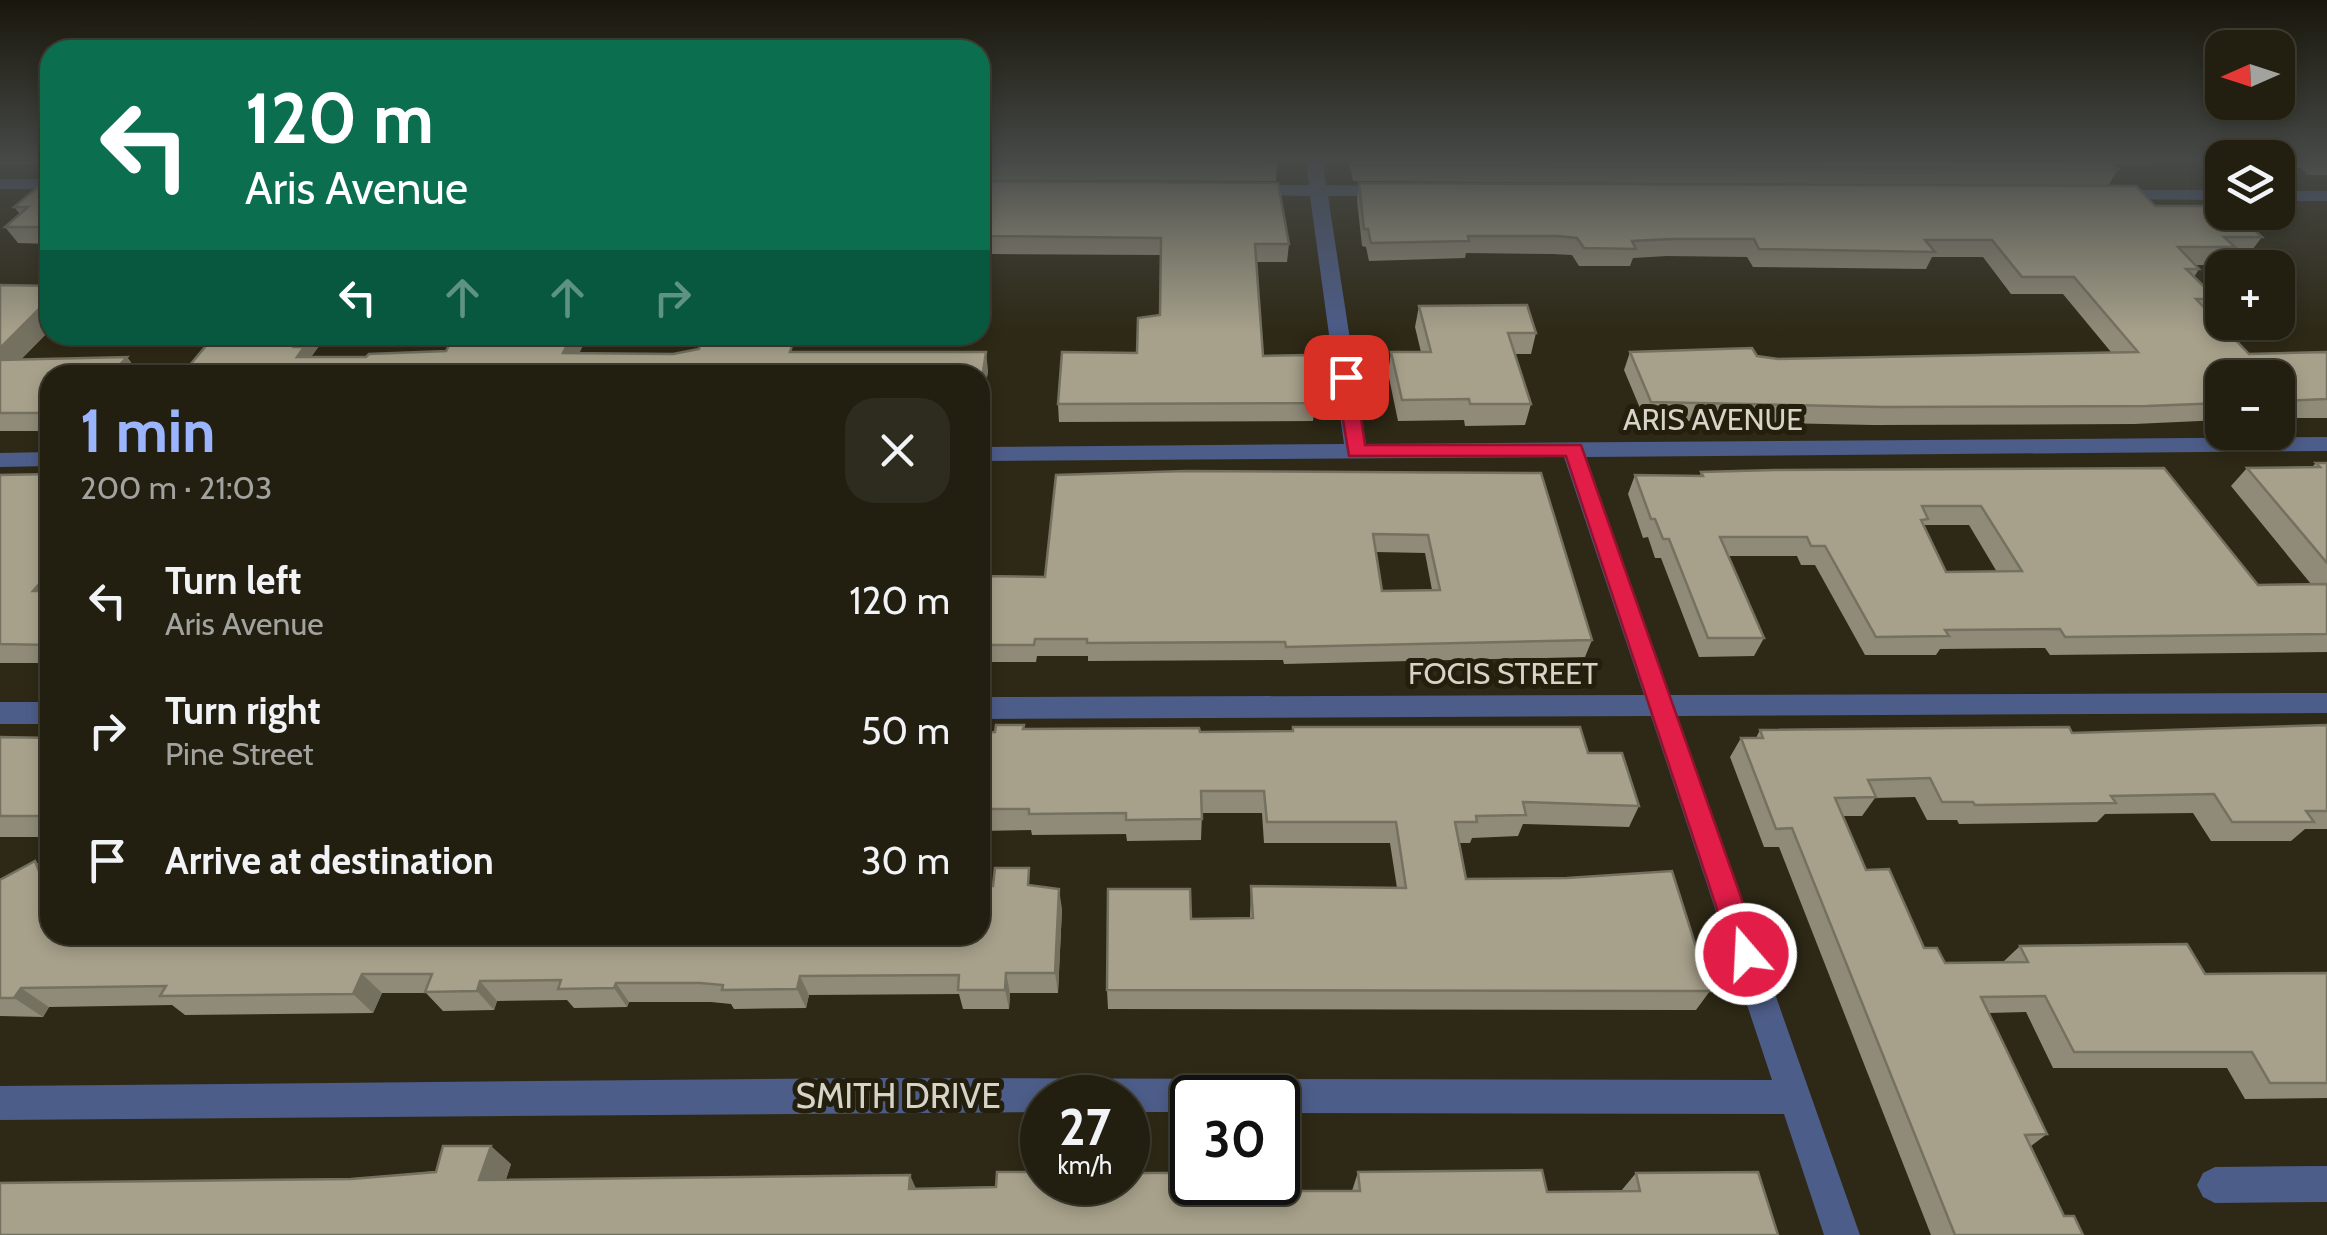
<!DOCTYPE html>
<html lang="en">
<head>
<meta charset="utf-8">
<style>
  :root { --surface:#221f10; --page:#2e2c1e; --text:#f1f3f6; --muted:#a2a29f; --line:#3f3d30; --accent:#9ab5fd }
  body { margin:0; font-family:Cabin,sans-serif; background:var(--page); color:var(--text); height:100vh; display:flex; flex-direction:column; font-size:38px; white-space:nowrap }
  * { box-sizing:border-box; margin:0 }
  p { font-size:32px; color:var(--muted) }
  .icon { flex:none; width:55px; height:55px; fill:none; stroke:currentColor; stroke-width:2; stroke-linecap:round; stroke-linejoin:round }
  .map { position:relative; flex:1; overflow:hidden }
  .side { position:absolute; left:40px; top:365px; width:950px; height:580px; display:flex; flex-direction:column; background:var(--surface); border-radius:30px; box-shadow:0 5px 15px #0003,0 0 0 2px var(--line) }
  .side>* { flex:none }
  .hud { position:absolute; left:40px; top:40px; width:950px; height:305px; border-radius:30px; box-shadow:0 5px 15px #0003,0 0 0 2px var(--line); background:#0b6e4f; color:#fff; overflow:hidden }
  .needle { width:65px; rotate:267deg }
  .controls { position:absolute; left:2205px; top:30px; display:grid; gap:20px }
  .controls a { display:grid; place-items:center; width:90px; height:90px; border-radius:20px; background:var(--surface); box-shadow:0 5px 15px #0003,0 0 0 2px var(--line); font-size:50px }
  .speed { position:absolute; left:1020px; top:1075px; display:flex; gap:20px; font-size:50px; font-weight:700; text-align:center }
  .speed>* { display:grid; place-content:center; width:130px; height:130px; border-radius:50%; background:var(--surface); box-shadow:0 5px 15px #0003,0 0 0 2px var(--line); line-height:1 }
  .speed small { font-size:25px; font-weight:400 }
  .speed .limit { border:5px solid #111; border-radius:15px; background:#fff; color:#111 }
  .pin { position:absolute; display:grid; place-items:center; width:85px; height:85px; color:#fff; margin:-42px; border-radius:20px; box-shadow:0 5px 15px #0006 }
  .me { position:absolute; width:110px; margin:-55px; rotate:341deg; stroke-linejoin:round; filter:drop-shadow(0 0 8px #0008) }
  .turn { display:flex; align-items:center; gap:35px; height:210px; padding:0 40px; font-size:45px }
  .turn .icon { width:130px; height:130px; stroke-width:2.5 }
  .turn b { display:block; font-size:70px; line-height:85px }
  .lanes { display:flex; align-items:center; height:95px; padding:0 40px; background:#0003; justify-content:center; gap:50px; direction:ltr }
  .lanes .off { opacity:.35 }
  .round { display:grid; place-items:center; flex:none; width:105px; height:105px; border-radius:30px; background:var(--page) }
  .headline { display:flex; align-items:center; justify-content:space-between; height:170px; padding:0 40px }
  h1 { font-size:60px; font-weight:700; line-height:75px; color:var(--accent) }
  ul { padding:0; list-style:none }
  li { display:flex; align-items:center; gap:30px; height:130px; padding:0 40px }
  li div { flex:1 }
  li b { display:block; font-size:38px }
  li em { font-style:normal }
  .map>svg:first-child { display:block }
</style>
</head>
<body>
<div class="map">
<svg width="2327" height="1235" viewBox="0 0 2327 1235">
  <rect width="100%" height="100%" fill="#2e2916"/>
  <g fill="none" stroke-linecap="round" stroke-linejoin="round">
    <!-- minor -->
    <path fill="#4d5d89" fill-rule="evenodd" d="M1306,161H1322L1326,185L1393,186L1402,191L1393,196H1328L1366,444L2327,437V451L1586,457L1670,695L2327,693V713L1677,716L1860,1235H1824L1784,1114L1278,1113V1098H1192V1112H1128V1098H1042V1112L0,1120V1086L867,1078L1772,1080L1651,716L980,719V697L1644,695L1564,457L980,461V447L1344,444L1310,196L1248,195L1239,190L1248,185H1309Z
      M2208,161H2222V172Z
      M0,179H50V189H0Z
      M2113,190H2222V200L2107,199L2104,195Z
      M2278,191H2327V201H2278Z
      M50,452V466L0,467V453Z
      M0,702H50V724H0Z
      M2327,1166V1202L2215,1203L2203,1197L2197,1185L2203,1173L2215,1167Z"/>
  </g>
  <!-- wall -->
  <path fill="#908a78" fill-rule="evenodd" d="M0,161H50V164H0Z
    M980,161H1277L1276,181L980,180Z
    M1349,161H2153L2150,165H2114L2118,169L2108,186L1353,181Z
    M2278,161H2327V175H2308L2301,168H2285Z
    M50,177V244L18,243L5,227L20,214L14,207Z
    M980,181L1289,244L1287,262H1257L1263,356L1315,403L1313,421L1059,422L1058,404L1137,353L1160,315L1161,255L990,254L988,240H980Z
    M1359,183L2155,206L2262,237L2249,254H2230L2223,265H2195L2199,269L2194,277L2217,299L2208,311L2249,354L2327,352V418H2278V378H2222V420L2134,424L1873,425L1645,420L1624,370L1630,352L1757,356L1778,359L2111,352L2063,294H2011L1983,257H1932L1926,269L1753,267L1747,257L1667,256L1633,258L1630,266H1579L1572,255L1552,254L1466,253L1465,258L1369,261L1366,247L1362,246L1357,200Z
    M0,285L50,330L21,359L127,357L138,372H184L215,335H327L311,357L796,352L988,370L981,422L980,375H50V431H0Z
    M1419,306L1536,333L1531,354H1515L1531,404L1525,425L1465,426L1464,420L1398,421L1388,373L1391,352H1421L1415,327Z
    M2316,463H2327V652L2050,655L2045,648L1940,649L1936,655H1865L1815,565H1801L1797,556H1728L1764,638L1754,656L1699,657L1661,558H1655L1648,537L1643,538L1628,494L1635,475L1700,476L1701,472L2164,468L2258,585L2311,584L2231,486L2247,468L2312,467ZM1924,525H1969L1997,572H1946Z
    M1541,473L1592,640L1585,657L1284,664L1283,660L1088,661V656H1037L1036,662H980V576L1045,577ZM1376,552L1425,553L1432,590L1382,591Z
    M50,474V663H0V475Z
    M1024,725V729L1200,732L1292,731L1293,727L1588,753L1639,806L1629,827L1523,824L1518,836L1472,838L1470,843H1459L1466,879L1710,991L1696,1010L1108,1009L1107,990L1191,919L1250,918L1251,886L1397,888L1390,843H1264L1262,813H1202L1201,840L1127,841L1126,834L1032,835L1031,830L980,831V733L995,732Z
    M2327,725V829H2305L2291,841H2211L2193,813L2105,814L2097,822L1959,824L1957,820H1927L1915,797L1875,798L1862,816H1843L1866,870L1924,948L1945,963L2003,962L2020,946L2205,974L2327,973V1098L2245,1099L2227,1068H2053L2026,1012L1989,1013L2047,1134L2031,1146L2064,1216L2083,1235H1931L1779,847H1764L1730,757L1741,738H1756L1760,730L2072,733Z
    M0,737L50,738V837H0Z
    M0,880L50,935H980L1032,886L1062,909L1058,993H1010L1009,1009H963L959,994L809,995L806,1008L734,1009L731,1004L711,1002H629L627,1007L574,1008L567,1000L497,1001L494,1010L443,1011L426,993H382L373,1013L185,1015L172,1005L49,1007L43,1017L0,1016Z
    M511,1164L506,1179L916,1189L1352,1191L1358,1172L1547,1192L1621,1191L1636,1173L1778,1235L34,1184L351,1179Z"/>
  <!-- shaded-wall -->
  <path fill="#757161" d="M50,298V330L3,378L0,375V348Z
    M303,335H327L311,357H297L294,347Z
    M572,335H588L571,371L563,353Z
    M986,352L988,370L981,422L980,392Z
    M127,357L140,375L113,372Z
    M50,571V608L33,591Z
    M35,861L50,873V899Z
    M1059,889L1062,909L1058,993L1055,973Z
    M1006,973L1010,993L1009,1009L1005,990Z
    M362,974L382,993L373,1013L353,994Z
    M800,976L809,995L806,1008L797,989Z
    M480,981L497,1001L494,1010L477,991Z
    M616,983L629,1002L627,1007L614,988Z
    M21,988L49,1007L43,1017L14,998Z
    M491,1146L511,1164L500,1198L479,1180Z
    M910,1175L918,1193L909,1189Z"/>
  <!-- building -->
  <path fill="#a7a18b" stroke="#757161" stroke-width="2.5" fill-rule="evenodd" d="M980,161H1277V164L980,163Z
    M1354,161H2110L2118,169L1355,165Z
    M50,177V227H5L28,207H14Z
    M980,181L1278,183L1289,244H1255L1263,356L1307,355L1315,403L1058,404L1062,352L1137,353L1138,318L1160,315L1161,238L988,236L991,223H980Z
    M1359,183L2136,186L2155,206H2222V212H2236L2262,237H2224L2235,247H2178L2199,269H2186L2217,299H2196L2249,354L2327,352V399L2278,401V378H2222V403L2147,406L1883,407L1651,402L1630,352L1752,348L1757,356L1778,359L2138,352L2074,277H2022L1992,240H1925L1935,252L1759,249L1754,239H1673L1632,241L1636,249L1584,248L1577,238L1557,236H1468L1469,241L1371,243L1368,229H1364Z
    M0,285L50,286V298L0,348Z
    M1527,305L1536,333H1508L1531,404H1470L1469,399L1402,400L1391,352H1431L1419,306Z
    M215,335H303L294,347H304L297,357H366L369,354L446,351L455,335H572L563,353L673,354L699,349L701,343L793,342L790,352H986L980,392V375H50V413H0V360L127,357L113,372H184Z
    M2316,463H2327V563L2247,468L2320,467Z
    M2164,468L2258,585L2327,584V634L2065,637L2060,629L1945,630L1949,636L1876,637L1825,546H1811L1807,537H1720L1764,638H1708L1669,539H1663L1655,519H1651L1635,475L1703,476L1701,472L1775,470ZM1922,506H1981L2022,571L1946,572L1921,520L1928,519Z
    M1186,471L1541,473L1592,640L1286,647L1285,642L1087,643V639H1035L1034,645H980V576L1045,577L1056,475ZM1373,534L1428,535L1440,590L1382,591Z
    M50,474V571L33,591H50V645L0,644V475Z
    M996,725H1024L1023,729L1199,728L1200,732L1293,731V727H1580L1588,753H1622L1639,806L1523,802L1526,815L1476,816L1477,822H1455L1466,879L1567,878L1672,871L1710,991L1107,990L1108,889H1190L1191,919L1253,918L1251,886L1406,888L1396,822H1267L1264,791H1201L1202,819L1126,820V813L1029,814V809H980V733L995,732Z
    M2327,725V811H2306L2314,822H2232L2214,794L2111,796L2116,803L1975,805L1973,802H1942L1930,778L1868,780L1876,797L1835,798L1866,870L1889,869L1924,948H1937L1945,963L2028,962L2020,946L2187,944L2205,974L2327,973V1083H2270L2252,1052H2074L2045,996L1981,997L2047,1134L2025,1135L2064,1216H2074L2083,1235H1955L1792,828L1776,829L1741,738H1763L1760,730L2069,727L2072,733Z
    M0,737L50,738V823H43L48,816H0Z
    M35,861L50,899V935H980V886H993L995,868H1029L1028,885L1059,889L1055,973H1006L1005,990H958L959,975L800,976L797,989L722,990L723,985L700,983H616L614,988L558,989L561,980L480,981L477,991L425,992L432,974H362L353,994L160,996L166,986L21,988L14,998H0V880Z
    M443,1146H491L479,1180L910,1175L909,1189L996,1187L997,1172H1042V1182H1128V1173H1192V1182H1278V1173H1285L1286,1191H1360L1358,1172L1542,1170L1547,1192L1640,1191L1636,1173L1758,1172L1778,1235H0V1183L351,1179L436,1172Z"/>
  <!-- sky -->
  <linearGradient id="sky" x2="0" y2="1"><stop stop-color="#19170c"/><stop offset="0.48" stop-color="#464947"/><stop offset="1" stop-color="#464947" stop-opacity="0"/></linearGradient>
  <rect width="2327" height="333" fill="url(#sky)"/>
  <!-- route -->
  <path fill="#e11d48" stroke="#92132f" stroke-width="2.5" d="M1346,371L1355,377L1365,445H1581L1761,954L1756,964L1746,968L1737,964L1732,954L1566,456H1349L1336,377Z"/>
  <g text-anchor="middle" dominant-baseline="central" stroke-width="10" stroke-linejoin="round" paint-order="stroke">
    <!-- street labels -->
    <g font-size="30" fill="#d6d3c8" stroke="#241f0d">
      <text x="1713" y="419">ARIS AVENUE</text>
      <text x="1503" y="673">FOCIS STREET</text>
    </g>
    <!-- near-street labels -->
    <g font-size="35" fill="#d6d3c8" stroke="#241f0d">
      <text x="898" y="1095">SMITH DRIVE</text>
    </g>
  </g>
</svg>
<div class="controls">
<a><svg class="needle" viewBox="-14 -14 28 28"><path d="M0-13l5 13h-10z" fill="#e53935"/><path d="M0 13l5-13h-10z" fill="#a2a29f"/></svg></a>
<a><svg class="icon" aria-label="layers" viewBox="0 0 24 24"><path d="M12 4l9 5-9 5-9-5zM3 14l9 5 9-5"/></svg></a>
<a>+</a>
<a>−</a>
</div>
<div class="speed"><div>27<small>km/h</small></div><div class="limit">30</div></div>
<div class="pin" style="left:1346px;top:377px;background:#d93025"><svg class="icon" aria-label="arrive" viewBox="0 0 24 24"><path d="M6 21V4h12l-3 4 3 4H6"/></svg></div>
<svg class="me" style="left:1746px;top:954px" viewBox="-20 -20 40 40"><circle r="17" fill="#e11d48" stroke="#fff" stroke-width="3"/><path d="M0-11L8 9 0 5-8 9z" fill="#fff"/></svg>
<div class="hud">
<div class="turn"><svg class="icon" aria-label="left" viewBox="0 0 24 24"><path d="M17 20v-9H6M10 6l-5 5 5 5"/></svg><div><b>120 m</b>Aris Avenue</div></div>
<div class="lanes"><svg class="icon" aria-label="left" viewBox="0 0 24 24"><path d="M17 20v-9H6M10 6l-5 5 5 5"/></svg><svg class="icon off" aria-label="ahead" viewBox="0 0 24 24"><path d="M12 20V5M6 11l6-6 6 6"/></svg><svg class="icon off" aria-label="ahead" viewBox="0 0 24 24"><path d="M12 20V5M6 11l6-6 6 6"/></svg><svg class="icon off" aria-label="right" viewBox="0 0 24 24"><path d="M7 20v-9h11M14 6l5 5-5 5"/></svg></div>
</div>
<section class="side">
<div class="headline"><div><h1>1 min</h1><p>200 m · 21:03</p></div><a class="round"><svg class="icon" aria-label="close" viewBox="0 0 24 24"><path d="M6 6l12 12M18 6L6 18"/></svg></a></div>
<ul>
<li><svg class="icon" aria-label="left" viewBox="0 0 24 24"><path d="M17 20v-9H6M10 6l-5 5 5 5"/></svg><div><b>Turn left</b><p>Aris Avenue</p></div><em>120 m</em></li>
<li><svg class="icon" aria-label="right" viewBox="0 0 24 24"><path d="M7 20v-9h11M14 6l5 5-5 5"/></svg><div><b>Turn right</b><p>Pine Street</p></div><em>50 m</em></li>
<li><svg class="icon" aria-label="arrive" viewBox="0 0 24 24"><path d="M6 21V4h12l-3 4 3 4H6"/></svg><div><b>Arrive at destination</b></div><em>30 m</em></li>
</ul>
</section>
</div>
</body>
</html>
